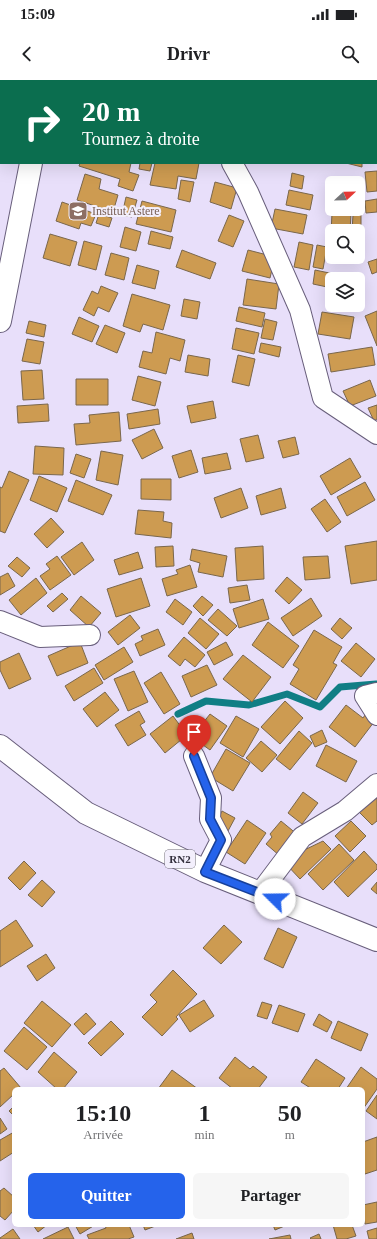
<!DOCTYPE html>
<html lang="fr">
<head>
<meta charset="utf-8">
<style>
  :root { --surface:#fff; --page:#f6f6f6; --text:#202124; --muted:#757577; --accent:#2563eb }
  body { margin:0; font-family:"Times New Roman",serif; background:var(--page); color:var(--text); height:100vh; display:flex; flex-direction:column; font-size:15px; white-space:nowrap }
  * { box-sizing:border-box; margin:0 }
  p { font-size:13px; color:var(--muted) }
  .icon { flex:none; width:22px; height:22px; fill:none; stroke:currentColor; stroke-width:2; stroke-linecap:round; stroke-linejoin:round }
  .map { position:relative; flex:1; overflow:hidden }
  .details { position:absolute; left:12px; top:1007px; width:353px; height:140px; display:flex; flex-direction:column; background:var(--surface); border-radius:6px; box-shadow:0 4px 16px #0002 }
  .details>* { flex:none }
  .guide { position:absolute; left:0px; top:0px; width:377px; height:84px; box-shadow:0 4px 16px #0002; background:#0b6e4f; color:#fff; overflow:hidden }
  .needle { width:26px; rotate:68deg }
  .tools { position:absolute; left:325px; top:96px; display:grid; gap:8px }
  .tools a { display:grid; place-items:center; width:40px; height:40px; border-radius:6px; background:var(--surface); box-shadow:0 4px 16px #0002; font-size:20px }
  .pin { position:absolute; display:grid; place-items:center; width:34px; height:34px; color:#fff; margin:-41px -17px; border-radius:50% 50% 50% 0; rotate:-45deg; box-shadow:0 0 4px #0007 }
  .pin .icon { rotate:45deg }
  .me { position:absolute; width:44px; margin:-22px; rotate:292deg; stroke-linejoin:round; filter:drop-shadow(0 0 3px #0008) }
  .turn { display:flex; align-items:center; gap:14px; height:84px; padding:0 16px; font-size:18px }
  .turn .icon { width:52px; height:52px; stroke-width:2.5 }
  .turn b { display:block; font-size:28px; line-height:34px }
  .eta { display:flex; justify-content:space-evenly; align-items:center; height:68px; text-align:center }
  .eta b { font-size:24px; font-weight:700; line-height:28px }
  .cta { display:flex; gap:8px; margin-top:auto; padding:8px 16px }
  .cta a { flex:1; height:46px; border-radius:6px; background:var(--accent); color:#fff; font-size:16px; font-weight:700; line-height:46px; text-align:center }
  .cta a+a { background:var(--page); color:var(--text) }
  .status { display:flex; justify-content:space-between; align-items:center; height:28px; padding:0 20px; background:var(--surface); direction:ltr }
  .status svg { height:11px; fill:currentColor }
  header { display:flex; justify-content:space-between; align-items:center; height:52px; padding:0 16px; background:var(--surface); font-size:18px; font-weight:700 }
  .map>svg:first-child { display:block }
</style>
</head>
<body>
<div class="status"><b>15:09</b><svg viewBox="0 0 49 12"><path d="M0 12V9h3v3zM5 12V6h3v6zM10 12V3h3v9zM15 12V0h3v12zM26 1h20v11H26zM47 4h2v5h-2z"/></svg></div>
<header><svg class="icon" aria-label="back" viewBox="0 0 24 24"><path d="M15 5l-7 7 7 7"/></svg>Drivr<svg class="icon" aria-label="search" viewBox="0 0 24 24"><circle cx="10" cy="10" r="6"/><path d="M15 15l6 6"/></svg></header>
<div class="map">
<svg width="377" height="1159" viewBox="0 0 377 1159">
  <rect width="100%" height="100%" fill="#e8dffa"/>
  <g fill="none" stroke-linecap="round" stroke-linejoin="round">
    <!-- stream -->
    <path stroke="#107e85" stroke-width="7" d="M178,634L206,621L249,625L287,614L320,627L340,607L376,604"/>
  </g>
  <!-- building -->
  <path fill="#cd9b51" stroke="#7a674c" d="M100,0H148L100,1Z
    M221,0H251L252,1H221Z
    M80,83H131L129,92L139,95L133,111L118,106L120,99L79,86Z
    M140,83H152L150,91L139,89Z
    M155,83H199L196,99L178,96L176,109L150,105Z
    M346,83H362V87Z
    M377,91V111L367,112L365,92Z
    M292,93L304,96L302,109L290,106Z
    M85,94L101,99L99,109L118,115L113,132L77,120Z
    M181,100L194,102L190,122L178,119Z
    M215,102L237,108L231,129L210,122Z
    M289,110L313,115L310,130L286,125Z
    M126,117L137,120L132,137L122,135Z
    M377,119V132L366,133L365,121Z
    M142,121L176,130L171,152L136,144Z
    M62,122L96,134L91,146L81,143L79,149L56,141Z
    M275,129L307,135L303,154L271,148Z
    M332,133L351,134L350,151H332L331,154Z
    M99,134L112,138L109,147L96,143Z
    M229,135L244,141L233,167L218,161Z
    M353,135H361V153H358V151H352Z
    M125,147L141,152L136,171L120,167Z
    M151,151L173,157L170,169L148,164Z
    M50,154L77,162L70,186L43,178Z
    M330,160L332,161V177H354L353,182L329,180Z
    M84,161L102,166L96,190L78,185Z
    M299,162L313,165L309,190L294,187Z
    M317,165L327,167L323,189L313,187Z
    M182,170L216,183L210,199L176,187Z
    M248,170L275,177L270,198L242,191Z
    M111,173L129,178L124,200L105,195Z
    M377,179V192L372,194L368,182Z
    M137,185L159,191L155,209L132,203Z
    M315,190L339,195L338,199H332V208L313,204Z
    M247,199L279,204L276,229L243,225Z
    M101,206L118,213L109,232L98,227L94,236L83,230L92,211L98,214Z
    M132,214L170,225L163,250L143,244L140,252L123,246Z
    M184,219L200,222L197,239L181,236Z
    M239,227L265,233L262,247L236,241Z
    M377,231V266L365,236Z
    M322,232L354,237L350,259L318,254Z
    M79,237L99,246L92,262L72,254Z
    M265,239L277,242L273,260L261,258Z
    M29,241L46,245L44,257L26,253Z
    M105,245L125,253L117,273L96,264Z
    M236,248L259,253L254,274L232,269Z
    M156,252L185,260L180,281L170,278L166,294L139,287L143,271L152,273Z
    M27,259L44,262L40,284L22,281Z
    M261,263L281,267L279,277L259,272Z
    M372,267L375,285L331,292L328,274Z
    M188,275L210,279L208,296L185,292Z
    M238,275L255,279L249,306L232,302Z
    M42,290L44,319L23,320L21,291Z
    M138,296L161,302L155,326L132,320Z
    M76,299H108V325H76Z
    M370,300L376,316L350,326L343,311Z
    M213,321L216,338L191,343L187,326Z
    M48,324L49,341L18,343L17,326Z
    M377,325V339L374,341L368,328Z
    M158,329L160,344L129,349L127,334Z
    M119,332L121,361L76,365L74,344L90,343L89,335Z
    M154,349L163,368L142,379L132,360Z
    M258,355L264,378L246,382L240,359Z
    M295,357L299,374L283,378L278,361Z
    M35,366L64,368L63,395L33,394Z
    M191,370L198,392L179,398L172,376Z
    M101,371L123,375L118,405L96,400Z
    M227,373L231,389L205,394L202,378Z
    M76,374L91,379L84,398L70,393Z
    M350,378L361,397L331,415L320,396Z
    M9,391L29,400L5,453L0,451V407L2,408Z
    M39,396L67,408L57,432L30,420Z
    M141,399H171V420L141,419Z
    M76,400L112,415L103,435L68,421Z
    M365,402L375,420L347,436L337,417Z
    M241,408L248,428L221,438L214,418Z
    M281,408L286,428L261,435L256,416Z
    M325,419L341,442L327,452L311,429Z
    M138,430L164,432L163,441L172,443L171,458L135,454Z
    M51,438L64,452L47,468L34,454Z
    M377,461V500L351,504L345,466Z
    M82,462L94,480L74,495L61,477Z
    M173,466L174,486L156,487L155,467Z
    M263,466L264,499L237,501L235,468Z
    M192,469L227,476L223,497L198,492L200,483L190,480Z
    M138,472L143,488L119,495L114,480Z
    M57,476L71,495L50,510L40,496L50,489L46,484Z
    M328,476L330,498L305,500L303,477Z
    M17,477L30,488L22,497L8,486Z
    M190,485L197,507L167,516L162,499L178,494L176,490Z
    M8,493L15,506L0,515V497Z
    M287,497L302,510L289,524L275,511Z
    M36,498L47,513L21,535L9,520Z
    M141,498L150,526L116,537L107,509Z
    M247,505L250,520L230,523L228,508Z
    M62,513L68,519L53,532L47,526Z
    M81,516L101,533L89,547L70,530Z
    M202,516L213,525L203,536L193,526Z
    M311,518L322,536L293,556L281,538Z
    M175,519L192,532L183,545L166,532Z
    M263,519L269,539L239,548L233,529Z
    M218,529L237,546L227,556L208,540Z
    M130,535L140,548L118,565L108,552Z
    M200,538L219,554L206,569L188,553Z
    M340,538L352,548L342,559L331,549Z
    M268,542L299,566L283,588L252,565Z
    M158,549L165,565L140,576L135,564L143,560L141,556Z
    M314,550L342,567L333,583L337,585L316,620L290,604L299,589L293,585Z
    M184,557L205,575L195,587L185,579L180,586L168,576Z
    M80,562L88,583L57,596L48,576Z
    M226,562L233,575L214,585L207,572Z
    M356,563L375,579L361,597L341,581Z
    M124,567L133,582L104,600L95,585Z
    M19,573L31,599L9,609L0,590V582Z
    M243,575L271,597L252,622L223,599Z
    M207,585L217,605L191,617L182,596Z
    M94,588L103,603L74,621L65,606Z
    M134,591L148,622L128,631L114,599Z
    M161,592L180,624L164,634L144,603Z
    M105,612L119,630L97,647L83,629Z
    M285,621L303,638L280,664L261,647Z
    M346,625L363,638L365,635L374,642L355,667L329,647Z
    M139,631L145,642L140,645L146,655L128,666L115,645Z
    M210,634L227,646L210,670L192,657Z
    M173,636L187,655L165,673L150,654Z
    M236,636L259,649L243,677L220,663Z
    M322,650L327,662L315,667L310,656Z
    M299,651L312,663L290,690L276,679Z
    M261,661L277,675L262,692L246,678Z
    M326,665L357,681L346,702L316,686Z
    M226,669L250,683L233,711L210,697Z
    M303,712L318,723L302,744L288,733Z
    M373,715L377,719V741L372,745L357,730Z
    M222,731L235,738L228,751L215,745Z
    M247,740L266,753L245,784L226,772Z
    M281,741L298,755L280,776L266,764L272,757L270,754Z
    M351,741L366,756L350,772L335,756Z
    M323,761L331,769L300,799L286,784L296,774Z
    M339,764L354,780L323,810L308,794Z
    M364,771L377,785V789L348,817L334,802Z
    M24,781L36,793L20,810L8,798Z
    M42,800L55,812L42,827L28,815Z
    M377,802V814L371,809Z
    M16,840L33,866L0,887V851Z
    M224,845L242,862L221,884L203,868Z
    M278,848L297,857L283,888L264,879Z
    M46,874L55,888L37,901L27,886Z
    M173,890L197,914L176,937L178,939L162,956L142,937L157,922L150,915Z
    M204,920L214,936L190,952L179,935Z
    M42,921L71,945L52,967L24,943Z
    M262,922L272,925L267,939L257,936Z
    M279,925L305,934L298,952L272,943Z
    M86,933L96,944L84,955L74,944Z
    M319,934L332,942L327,952L313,945Z
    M111,941L124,954L101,976L88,963Z
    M338,941L368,954L361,971L331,958Z
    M24,947L47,967L27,990L4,971Z
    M54,972L77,992L63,1009H57L38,992Z
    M235,977L250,989L253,986L267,997L258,1009H233L219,998Z
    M316,979L345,998L338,1009H312L301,1002Z
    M361,987L377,999V1009L363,1029V1009H346Z
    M4,988L21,1008L20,1009H14V1014L0,1027V991Z
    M172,990L198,1009H158Z
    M377,1015V1039L366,1031Z
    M14,1026V1036L9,1031Z
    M0,1038L7,1049L0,1054Z
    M14,1052V1072L0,1081V1060Z
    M377,1057V1090L365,1094L363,1088V1062Z
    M4,1108L14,1117V1130L5,1140L0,1136V1111Z
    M377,1122V1142L365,1144L363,1125Z
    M33,1145H47L38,1152Z
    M75,1145H95L80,1154Z
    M105,1145H129L134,1157L128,1159H89L87,1155L106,1148Z
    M143,1145H158L145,1150Z
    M273,1145H287L275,1150Z
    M333,1145H352L356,1156L346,1159H337Z
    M68,1147L74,1159H43Z
    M377,1148V1159H369L367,1151Z
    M13,1149L20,1159H0V1158Z
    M192,1153L194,1159H176Z
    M319,1154L321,1159H311L310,1158Z
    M290,1155L291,1159H269Z"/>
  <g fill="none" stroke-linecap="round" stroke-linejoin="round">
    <defs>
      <path id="street" d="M232,83L248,112L300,230L323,318L377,354
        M0,541L40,557L90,555
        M377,613L365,616L377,635
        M194,676L211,718L210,739L221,760L205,791
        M260,813L302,757L345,731L377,704"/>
      <path id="highway" d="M39,0V1
        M0,241L31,83
        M0,666L86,733L205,791L377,860"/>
    </defs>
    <!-- street casing -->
    <use href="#street" stroke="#685e7b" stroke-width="22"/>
    <!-- highway casing -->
    <use href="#highway" stroke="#685e7b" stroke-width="24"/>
    <!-- street -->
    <use href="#street" stroke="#fff" stroke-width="20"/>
    <!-- highway -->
    <use href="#highway" stroke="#fff" stroke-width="22"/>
  </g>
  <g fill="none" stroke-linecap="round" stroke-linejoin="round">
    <defs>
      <path id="route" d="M194,676L211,718L210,739L221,760L205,792L275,819"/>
    </defs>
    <!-- route casing -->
    <use href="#route" stroke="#184099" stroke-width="10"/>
    <!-- route -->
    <use href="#route" stroke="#2563eb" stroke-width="7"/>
  </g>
  <!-- icons -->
  <defs>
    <symbol id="school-square" viewBox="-11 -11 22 22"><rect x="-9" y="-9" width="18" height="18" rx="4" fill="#8d6e63" stroke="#f3effc"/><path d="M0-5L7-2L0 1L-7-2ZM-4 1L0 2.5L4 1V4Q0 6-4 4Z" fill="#fff"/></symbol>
  </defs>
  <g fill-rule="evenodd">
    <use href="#school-square" x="67" y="120" width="22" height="22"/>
  </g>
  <g text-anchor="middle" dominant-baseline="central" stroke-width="4" stroke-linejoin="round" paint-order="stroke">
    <!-- shield labels -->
    <rect fill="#f3effc" stroke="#6c6875" stroke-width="1" x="165" y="770" width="30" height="18" rx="3"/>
    <g font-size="11" font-weight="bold" fill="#322e3b">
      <text x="180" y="779">RN2</text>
    </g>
    <!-- education labels -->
    <g font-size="12" fill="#785e54" stroke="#f3effc" text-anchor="start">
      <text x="92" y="131">Institut Astere</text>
    </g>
  </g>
</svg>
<div class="tools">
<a><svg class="needle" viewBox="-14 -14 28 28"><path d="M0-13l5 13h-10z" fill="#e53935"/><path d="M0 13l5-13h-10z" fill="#757577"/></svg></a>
<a><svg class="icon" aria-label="search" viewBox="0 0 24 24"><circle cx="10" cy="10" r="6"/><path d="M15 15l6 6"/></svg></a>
<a><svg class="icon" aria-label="layers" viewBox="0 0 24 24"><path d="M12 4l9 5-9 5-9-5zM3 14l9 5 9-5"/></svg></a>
</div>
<div class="pin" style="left:194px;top:676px;background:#d93025"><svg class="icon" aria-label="arrive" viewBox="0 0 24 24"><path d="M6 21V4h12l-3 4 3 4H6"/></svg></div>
<svg class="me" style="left:275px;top:819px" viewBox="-20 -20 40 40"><circle r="19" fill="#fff"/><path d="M0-13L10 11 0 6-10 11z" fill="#2563eb"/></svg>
<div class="guide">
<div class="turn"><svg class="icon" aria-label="right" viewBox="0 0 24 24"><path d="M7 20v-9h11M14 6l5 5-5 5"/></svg><div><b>20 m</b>Tournez à droite</div></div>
</div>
<section class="details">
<div class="eta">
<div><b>15:10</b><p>Arrivée</p></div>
<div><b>1</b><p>min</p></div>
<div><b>50</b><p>m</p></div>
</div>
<div class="cta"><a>Quitter</a><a>Partager</a></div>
</section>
</div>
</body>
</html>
